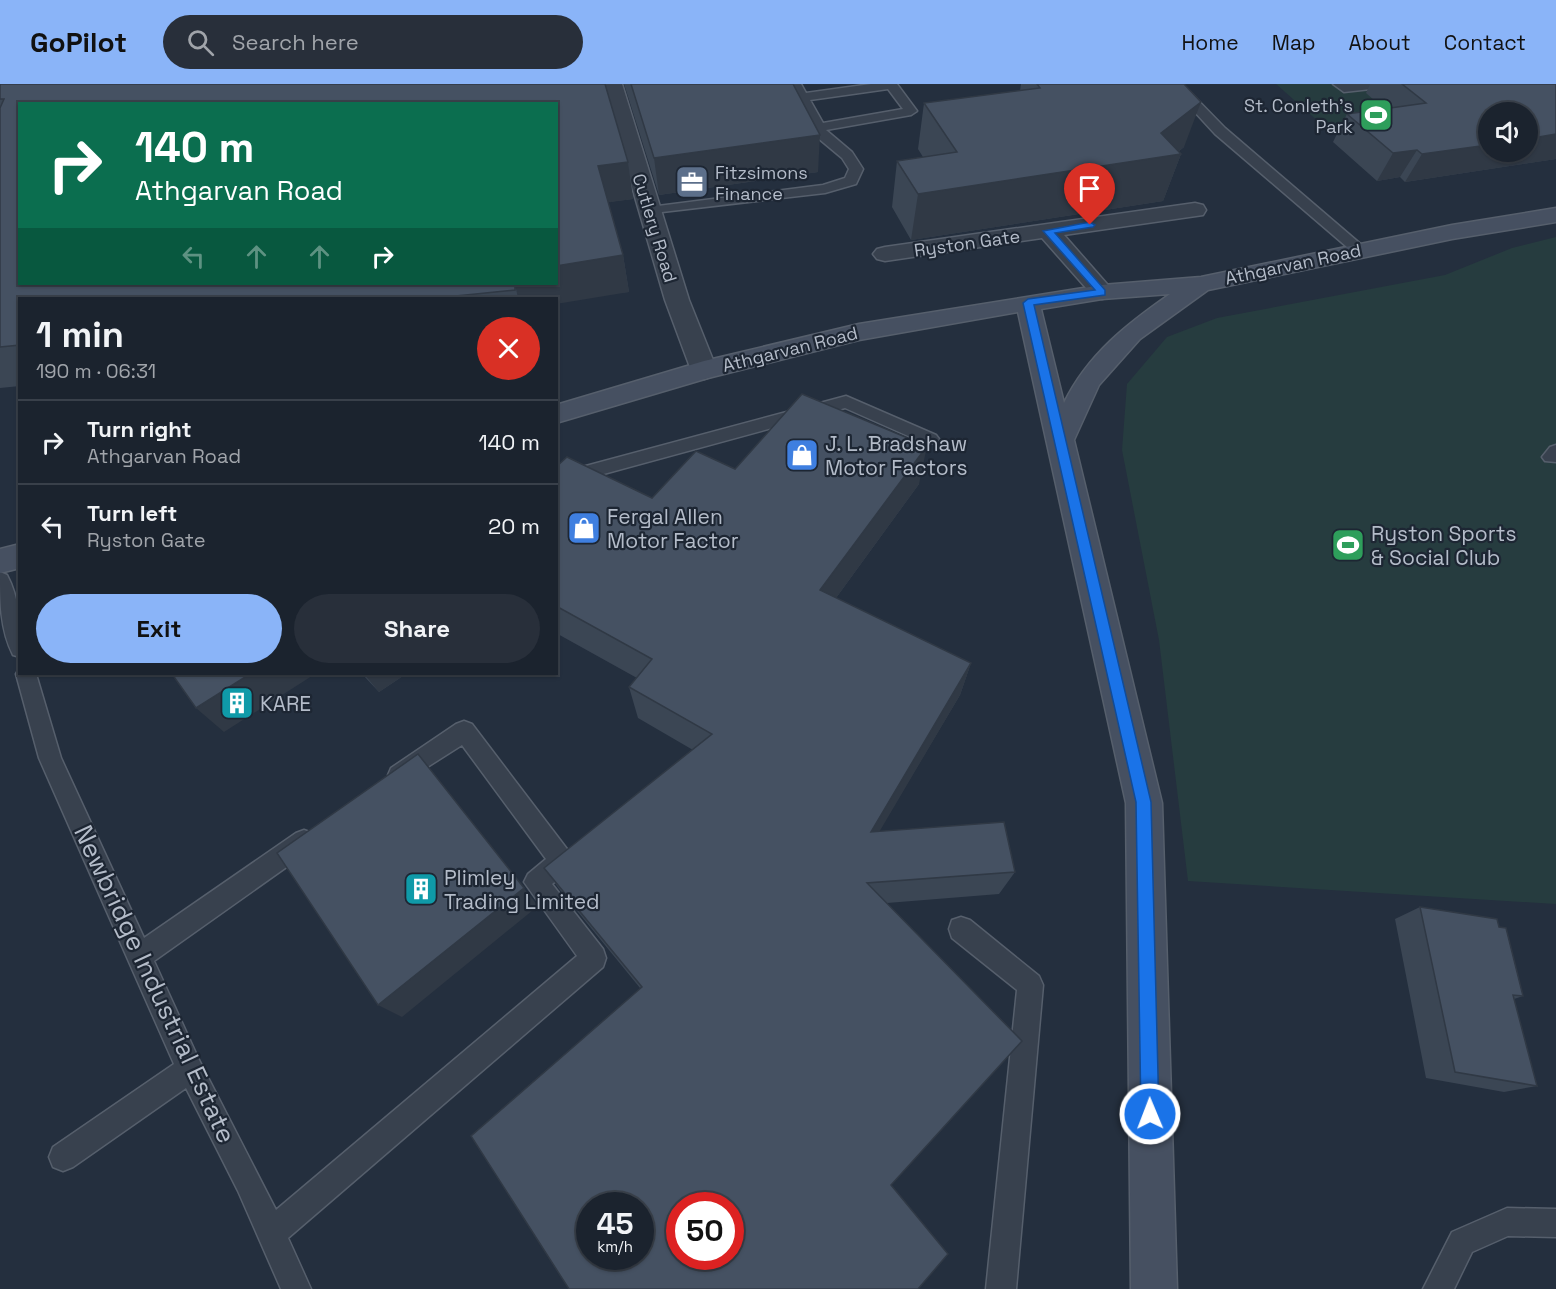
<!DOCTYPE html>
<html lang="en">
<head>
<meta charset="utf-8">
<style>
  :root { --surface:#1b232e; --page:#282f3a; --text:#f1f3f6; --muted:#a0a4aa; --line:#39404a; --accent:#8ab4f8 }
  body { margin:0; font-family:"Space Grotesk",sans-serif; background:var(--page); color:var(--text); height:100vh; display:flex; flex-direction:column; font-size:22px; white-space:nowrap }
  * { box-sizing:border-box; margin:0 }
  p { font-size:20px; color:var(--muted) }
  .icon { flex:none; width:33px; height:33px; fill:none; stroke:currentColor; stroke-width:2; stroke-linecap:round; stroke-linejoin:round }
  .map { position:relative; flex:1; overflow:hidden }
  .sheet { position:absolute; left:18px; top:213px; width:540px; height:378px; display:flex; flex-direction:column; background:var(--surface); border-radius:0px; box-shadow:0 2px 4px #0004,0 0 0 2px var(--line) }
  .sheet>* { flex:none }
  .guide { position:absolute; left:18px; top:18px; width:540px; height:183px; border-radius:0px; box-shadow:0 2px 4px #0004,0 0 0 2px var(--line); background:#0b6e4f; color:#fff; overflow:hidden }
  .fabs { position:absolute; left:1478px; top:18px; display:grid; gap:12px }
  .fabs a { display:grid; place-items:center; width:60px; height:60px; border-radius:50%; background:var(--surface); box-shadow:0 2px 4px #0004,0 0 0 2px var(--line); font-size:30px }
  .speed { position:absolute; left:576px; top:1108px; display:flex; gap:12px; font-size:30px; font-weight:700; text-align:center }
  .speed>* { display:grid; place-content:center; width:78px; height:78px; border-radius:50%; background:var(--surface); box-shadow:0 2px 4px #0004,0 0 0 2px var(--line); line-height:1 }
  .speed small { font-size:15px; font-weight:400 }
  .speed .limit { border:9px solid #d22; background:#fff; color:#111 }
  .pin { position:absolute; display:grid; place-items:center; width:51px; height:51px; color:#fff; margin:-62px -26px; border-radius:50% 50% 50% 0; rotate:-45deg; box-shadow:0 0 6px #0007 }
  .pin .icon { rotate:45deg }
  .me { position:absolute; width:66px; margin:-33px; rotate:359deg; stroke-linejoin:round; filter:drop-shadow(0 0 4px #0008) }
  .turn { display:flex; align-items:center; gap:21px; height:126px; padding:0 18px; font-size:27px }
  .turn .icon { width:78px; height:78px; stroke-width:2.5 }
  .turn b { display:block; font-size:42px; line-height:51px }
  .lanes { display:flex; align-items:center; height:57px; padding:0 18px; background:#0003; justify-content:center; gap:30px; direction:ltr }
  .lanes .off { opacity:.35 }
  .round { display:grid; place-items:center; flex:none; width:63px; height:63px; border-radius:32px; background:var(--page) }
  .overview { display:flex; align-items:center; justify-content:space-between; height:102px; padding:0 18px }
  h1 { font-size:36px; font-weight:700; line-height:45px }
  .button { display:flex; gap:12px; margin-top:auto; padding:12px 18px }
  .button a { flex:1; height:69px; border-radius:36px; background:var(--accent); color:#111; font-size:24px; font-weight:700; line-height:69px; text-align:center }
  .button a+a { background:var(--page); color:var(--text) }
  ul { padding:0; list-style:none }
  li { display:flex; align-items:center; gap:18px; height:84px; padding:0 18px; border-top:2px solid var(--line) }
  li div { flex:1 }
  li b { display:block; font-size:22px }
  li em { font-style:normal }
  header { display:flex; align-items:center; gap:36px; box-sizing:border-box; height:84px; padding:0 30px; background:var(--accent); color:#111 }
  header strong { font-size:28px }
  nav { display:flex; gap:33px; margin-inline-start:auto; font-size:21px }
  .search { width:420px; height:54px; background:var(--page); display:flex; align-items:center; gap:15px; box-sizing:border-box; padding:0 21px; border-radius:33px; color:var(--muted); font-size:22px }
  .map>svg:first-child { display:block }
</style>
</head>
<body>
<header>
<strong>GoPilot</strong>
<div class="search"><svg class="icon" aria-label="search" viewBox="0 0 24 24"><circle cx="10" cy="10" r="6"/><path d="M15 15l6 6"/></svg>Search here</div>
<nav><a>Home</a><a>Map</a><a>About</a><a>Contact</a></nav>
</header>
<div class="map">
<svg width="1556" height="1205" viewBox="0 0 1556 1205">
  <rect width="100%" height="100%" fill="#242f3e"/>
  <!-- green -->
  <path fill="#263c3f" d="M1276,0H1556V15L1328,46Z
    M1556,153V820L1188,797L1159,556L1122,366L1127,300L1167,253L1217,234L1445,191L1512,164Z"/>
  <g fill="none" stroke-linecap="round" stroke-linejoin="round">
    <defs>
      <path id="service" d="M789,0H801L806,9L871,0H897L917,27L911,31L826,46L852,68L863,85L856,100L825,109L645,130V124L650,123L823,101L845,94L849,85L842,74L818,54ZM888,5L903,25L823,39L810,16Z
        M1169,0H1182L1225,44L1364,163L1366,166L1364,169H1354L1215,50Z
        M1333,0H1386L1380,4L1344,8Z
        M846,312L936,351L939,355L936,359H924L845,324L556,403V390Z
        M1556,361V378L1545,377L1542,373L1550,363Z
        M0,488L7,491C21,517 20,545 20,573L13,571C0,545 0,517 0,488Z
        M20,583V590H36L61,674L144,854L296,749L304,746L312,749L316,757L312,765L154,877L199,976L276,1126L577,872L524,798L528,790L546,775L462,661L399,701L391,698L388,691L391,684L456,640L464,637L472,640L570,769L574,777L570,785L552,800L603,865L606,874L603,883L288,1154L311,1205H281L238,1107L186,1004L73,1083L63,1087L53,1083L49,1073L53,1063L174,980L39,674L16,590Z
        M961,833L970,836L1039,892L1043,901L1016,1205H986L1017,906L952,854L949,845L952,836Z
        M1507,1124L1556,1125V1153L1508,1152L1472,1168L1454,1205H1423L1452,1148Z"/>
      <path id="minor" d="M1195,119L1203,121L1206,126L1203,131L1064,151L1114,208L1110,213L1102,215L1094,213L1042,154L885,177L877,175L873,170L877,165L885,163Z"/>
      <path id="tertiary" d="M602,0H622L689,216L717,286L713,292L704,295L695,292L691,286L665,216Z"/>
      <path id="secondary" d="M1556,124V138L1452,155L1208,206L1140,255L1099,301L1074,356L1162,719L1177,1205H1131L1126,719L1018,228L859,256L708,294L556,339V321L704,277L859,240L1102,201L1201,193L1452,141ZM1170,210C1127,240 1088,270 1064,319L1041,225L1102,215Z
        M20,460V484L0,489V465Z"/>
    </defs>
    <!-- service casing -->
    <use href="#service" stroke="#565f6c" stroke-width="3"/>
    <!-- minor casing -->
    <use href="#minor" stroke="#565f6c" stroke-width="3"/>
    <!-- tertiary casing -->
    <use href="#tertiary" stroke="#565f6c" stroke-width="3"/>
    <!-- secondary casing -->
    <use href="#secondary" stroke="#565f6c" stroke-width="3"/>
    <!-- service -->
    <use href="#service" fill="#38414e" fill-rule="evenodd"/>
    <!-- minor -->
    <use href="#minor" fill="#38414e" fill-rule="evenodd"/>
    <!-- tertiary -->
    <use href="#tertiary" fill="#38414e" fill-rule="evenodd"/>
    <!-- secondary -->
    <use href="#secondary" fill="#465061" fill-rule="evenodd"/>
  </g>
  <!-- wall -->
  <path fill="#3b4654" d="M0,0L628,78L633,115L608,118L623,171L629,208L556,214H20V302L0,304Z
    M624,0H793L818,88L659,111Z
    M1021,0H1184V63L1178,68L1181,70L1163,117L911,156L892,123L897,77L923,73L918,65L924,19L1020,7Z
    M1370,0H1556V75L1405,98L1400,93L1377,97L1333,58L1347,30L1384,25L1366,9Z
    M556,383L652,414L735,385L919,400L836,514L971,579L960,611L879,747L1015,788L999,810L887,819L640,904L560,806L544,784L693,666L638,634L629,603L637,594L556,549Z
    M362,590H406L379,608Z
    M1420,823L1499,843L1523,912L1514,915L1537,1002L1504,1008L1426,994L1395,835Z"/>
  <!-- shaded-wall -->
  <path fill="#303945" d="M1201,18L1184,63L1174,71L1181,70L1163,117L911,156L918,110Z
    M1556,50V75L1405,98L1422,70L1488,61V68H1527V55Z
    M820,51L818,88L659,111L654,74Z
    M1417,66L1400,93L1377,97L1393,69Z
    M628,78L633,115L604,119L598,82Z
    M623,171L629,208L556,220V214H518L515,200H556V182Z
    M927,362L919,400L817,540L820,506Z
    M971,579L960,611L865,772L871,748Z
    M250,590H315L224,648L196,624Z
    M364,590H406L379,608Z
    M418,670L538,822L402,933L378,921Z"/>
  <!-- building -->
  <path fill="#455162" stroke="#303945" stroke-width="1.5" fill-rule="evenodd" d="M0,0H605L628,78L598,82L623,171L556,182V20H20V200H515V206L436,214H20V261L0,263V24L4,15H0Z
    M631,0H793L820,51L654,74Z
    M1037,0H1184L1201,18L1161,49L1181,70L918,110L897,77L957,68L924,19L1040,4Z
    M1402,0H1556V50L1527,55V28H1488V61L1422,70L1417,66L1393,69L1347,30L1426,19Z
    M802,310L927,362L820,506L971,579L871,748L1004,738L1015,788L867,799L1022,957L891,1101L948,1170L918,1205H569L471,1052L642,903L544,784L712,650L629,603L652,575L556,522V383L567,373L652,414L696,367L735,385ZM590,1122H640V1173H590ZM680,1122H730V1173H680Z
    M172,590H250L196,624Z
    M418,670L524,804L378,921L277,769Z
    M1420,823L1497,835L1499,843L1506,844L1523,912L1513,911L1537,1002L1455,988Z"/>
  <!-- route -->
  <path fill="#1a73e8" stroke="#114b97" stroke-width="1.5" d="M1090,138L1095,141L1093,143L1055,149L1105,206V211L1034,221L1151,718L1159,1030L1156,1036L1150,1039L1144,1036L1141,1030L1136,718L1023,219L1028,215L1095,206L1043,147Z"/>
  <!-- icons -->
  <defs>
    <symbol id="stadium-square" viewBox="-11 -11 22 22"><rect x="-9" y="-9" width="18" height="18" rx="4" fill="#2e9e5b" stroke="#1d2633"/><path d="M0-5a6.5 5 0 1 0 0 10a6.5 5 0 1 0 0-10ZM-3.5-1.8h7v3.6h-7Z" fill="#fff"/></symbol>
    <symbol id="office-square" viewBox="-11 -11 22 22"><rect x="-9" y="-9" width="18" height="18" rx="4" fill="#5c6f8a" stroke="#1d2633"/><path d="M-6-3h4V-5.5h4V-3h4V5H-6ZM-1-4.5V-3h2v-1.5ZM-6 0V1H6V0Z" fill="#fff"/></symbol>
    <symbol id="shop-square" viewBox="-11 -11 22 22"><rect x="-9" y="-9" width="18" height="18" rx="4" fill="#3f7fe0" stroke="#1d2633"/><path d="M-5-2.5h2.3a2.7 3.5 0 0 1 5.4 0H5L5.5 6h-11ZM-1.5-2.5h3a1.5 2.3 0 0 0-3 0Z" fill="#fff"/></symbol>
    <symbol id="building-square" viewBox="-11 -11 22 22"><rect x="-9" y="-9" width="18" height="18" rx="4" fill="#0f9aa8" stroke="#1d2633"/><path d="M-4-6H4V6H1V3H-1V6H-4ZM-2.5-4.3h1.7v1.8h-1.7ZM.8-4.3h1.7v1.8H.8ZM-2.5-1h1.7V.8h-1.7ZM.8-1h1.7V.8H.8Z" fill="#fff"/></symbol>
  </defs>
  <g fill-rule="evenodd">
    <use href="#stadium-square" x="1357" y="12" width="38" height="38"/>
    <use href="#office-square" x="673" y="79" width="38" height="38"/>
    <use href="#shop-square" x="783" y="352" width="38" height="38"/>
    <use href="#shop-square" x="565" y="425" width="38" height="38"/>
    <use href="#stadium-square" x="1329" y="442" width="38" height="38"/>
    <use href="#building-square" x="218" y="600" width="38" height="38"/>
    <use href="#building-square" x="402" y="786" width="38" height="38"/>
  </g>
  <g text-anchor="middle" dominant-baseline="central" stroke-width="4.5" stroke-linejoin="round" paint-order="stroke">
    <!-- far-poi labels -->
    <g font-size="18" fill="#b4bcc9" stroke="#1d2633" text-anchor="end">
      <text x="1353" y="21">St. Conleth's<tspan x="1353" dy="21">Park</tspan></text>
      <text x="715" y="88" text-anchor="start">Fitzsimons<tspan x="715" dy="21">Finance</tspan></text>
    </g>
    <!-- far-street labels -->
    <g font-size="18" fill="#b4bcc9" stroke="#1d2633">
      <text transform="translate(655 144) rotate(73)">Cutlery Road</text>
      <text transform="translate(967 159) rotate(-8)">Ryston Gate</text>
      <text transform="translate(1293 180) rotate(-12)">Athgarvan Road</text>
      <text transform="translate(790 265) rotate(-14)">Athgarvan Road</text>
    </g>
    <!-- poi labels -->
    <g font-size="21" fill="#b4bcc9" stroke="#1d2633" text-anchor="start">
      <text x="825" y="359">J. L. Bradshaw<tspan x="825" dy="24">Motor Factors</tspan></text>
      <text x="607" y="432">Fergal Allen<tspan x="607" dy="24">Motor Factor</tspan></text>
      <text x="1371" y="449">Ryston Sports<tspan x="1371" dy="24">&amp; Social Club</tspan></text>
      <text x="260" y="619">KARE</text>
      <text x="444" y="793">Plimley<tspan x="444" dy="24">Trading Limited</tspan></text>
    </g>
    <!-- near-street labels -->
    <g font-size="26" fill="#b4bcc9" stroke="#1d2633">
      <text transform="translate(155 900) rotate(65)">Newbridge Industrial Estate</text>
    </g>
  </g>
</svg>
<div class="fabs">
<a><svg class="icon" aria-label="sound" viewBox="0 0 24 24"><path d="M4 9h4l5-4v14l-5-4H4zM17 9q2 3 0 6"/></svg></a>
</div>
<div class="speed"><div>45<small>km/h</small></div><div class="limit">50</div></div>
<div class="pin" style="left:1090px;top:141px;background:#d93025"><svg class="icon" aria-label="arrive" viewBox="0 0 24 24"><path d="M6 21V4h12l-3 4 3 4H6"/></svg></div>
<svg class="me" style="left:1150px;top:1030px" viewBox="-20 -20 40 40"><circle r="17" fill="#1a73e8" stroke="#fff" stroke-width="3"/><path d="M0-11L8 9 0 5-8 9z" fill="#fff"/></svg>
<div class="guide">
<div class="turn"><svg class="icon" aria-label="right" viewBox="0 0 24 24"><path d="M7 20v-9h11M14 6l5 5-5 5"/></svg><div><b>140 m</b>Athgarvan Road</div></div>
<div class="lanes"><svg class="icon off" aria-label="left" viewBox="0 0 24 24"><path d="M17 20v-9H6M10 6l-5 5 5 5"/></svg><svg class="icon off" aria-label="ahead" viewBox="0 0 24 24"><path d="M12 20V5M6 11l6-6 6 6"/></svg><svg class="icon off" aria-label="ahead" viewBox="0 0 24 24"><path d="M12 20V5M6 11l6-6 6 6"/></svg><svg class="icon" aria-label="right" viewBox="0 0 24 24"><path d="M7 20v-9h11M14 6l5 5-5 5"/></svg></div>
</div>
<section class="sheet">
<div class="overview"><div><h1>1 min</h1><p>190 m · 06:31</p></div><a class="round" style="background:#d93025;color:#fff"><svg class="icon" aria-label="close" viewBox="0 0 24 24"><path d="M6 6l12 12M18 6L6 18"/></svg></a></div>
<ul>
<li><svg class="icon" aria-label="right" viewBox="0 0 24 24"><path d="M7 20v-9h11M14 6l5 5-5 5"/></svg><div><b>Turn right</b><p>Athgarvan Road</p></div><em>140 m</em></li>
<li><svg class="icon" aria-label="left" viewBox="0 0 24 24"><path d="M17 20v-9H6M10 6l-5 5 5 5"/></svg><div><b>Turn left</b><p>Ryston Gate</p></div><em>20 m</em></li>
</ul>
<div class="button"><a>Exit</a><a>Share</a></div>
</section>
</div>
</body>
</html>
